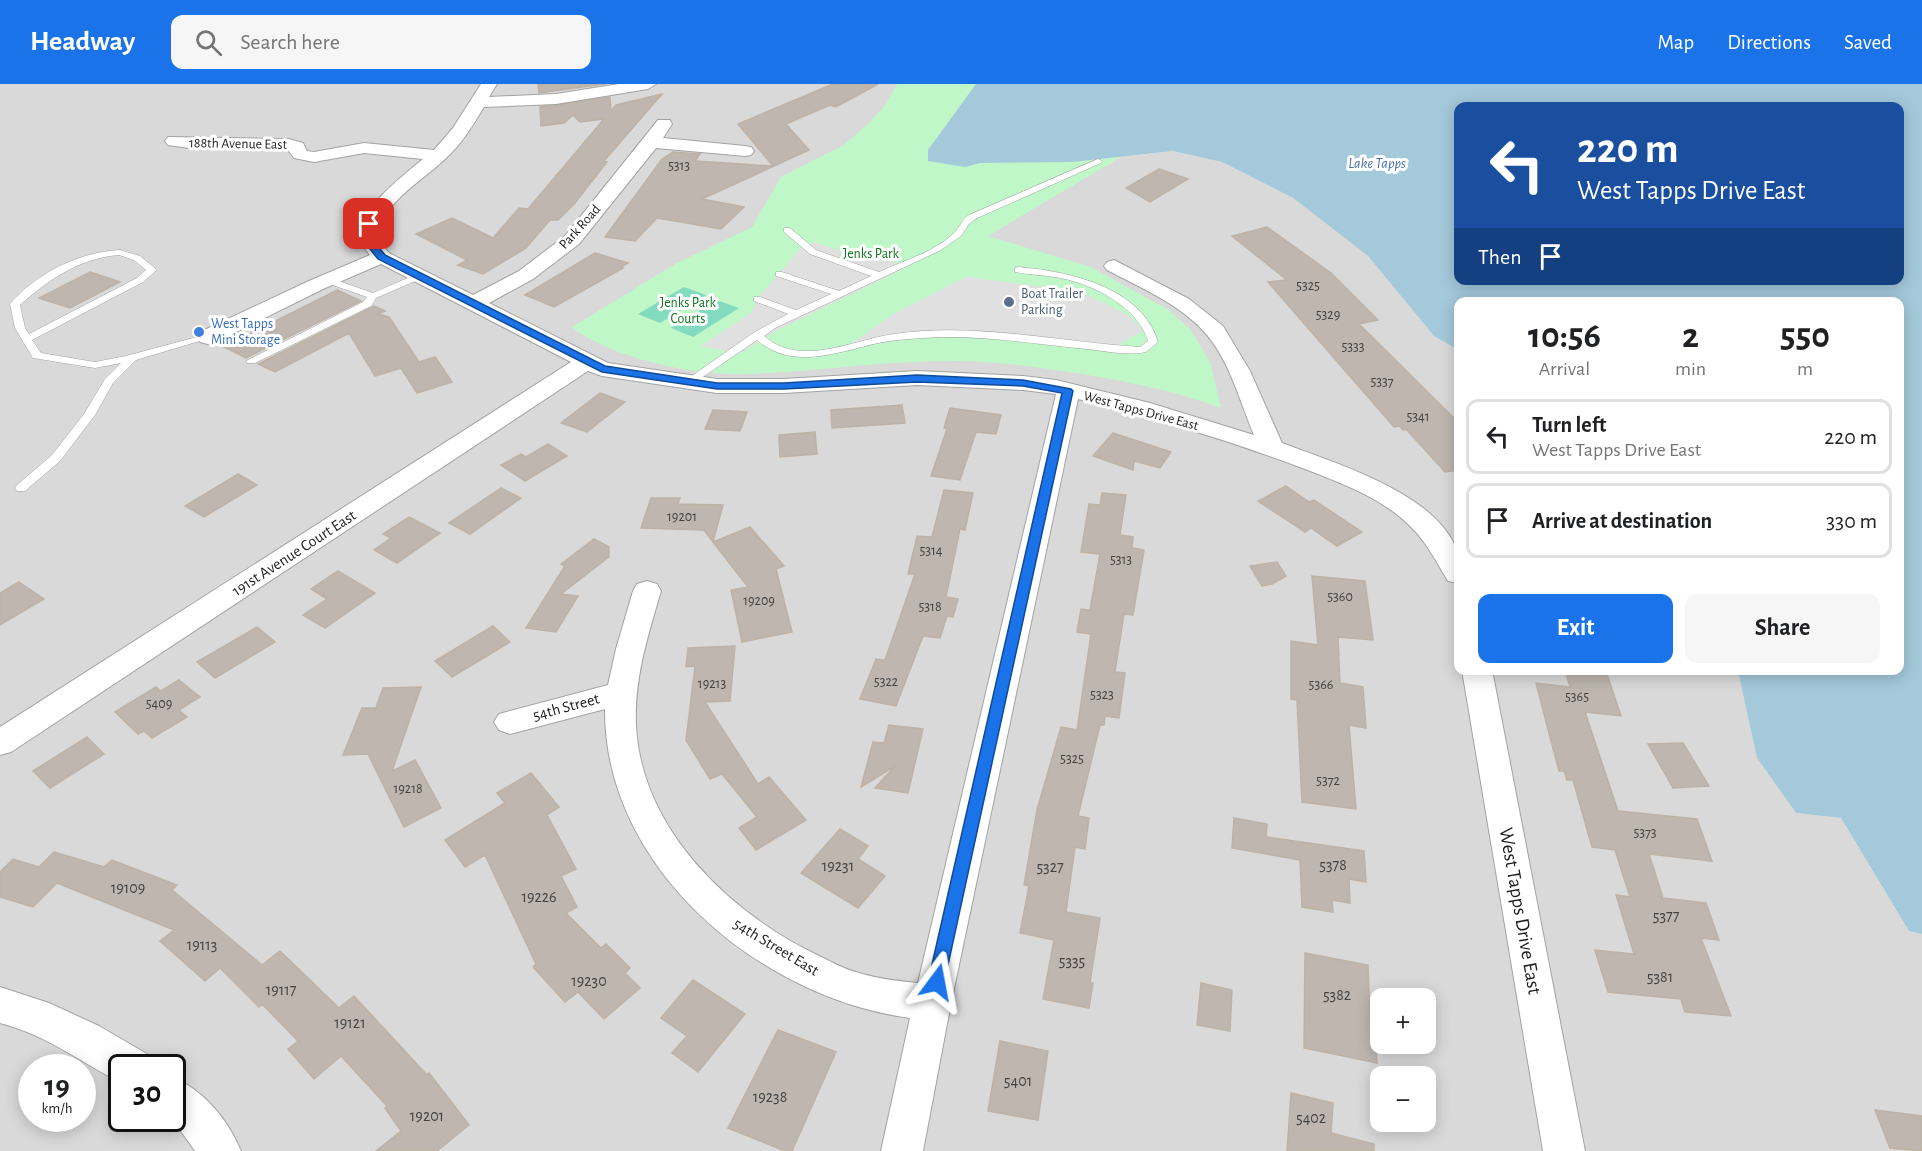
<!DOCTYPE html>
<html lang="en">
<head>
<meta charset="utf-8">
<style>
  :root { --surface:#fff; --page:#f6f6f6; --text:#202124; --muted:#757577; --line:#e0e0e0; --accent:#1a73e8 }
  body { margin:0; font-family:"Alegreya Sans",sans-serif; background:var(--page); color:var(--text); height:100vh; display:flex; flex-direction:column; font-size:22px; white-space:nowrap }
  * { box-sizing:border-box; margin:0 }
  p { font-size:20px; color:var(--muted) }
  .icon { flex:none; width:33px; height:33px; fill:none; stroke:currentColor; stroke-width:2; stroke-linecap:round; stroke-linejoin:round }
  .map { position:relative; flex:1; overflow:hidden }
  .panel { position:absolute; left:1454px; top:213px; width:450px; height:378px; display:flex; flex-direction:column; background:var(--surface); border-radius:12px; box-shadow:0 3px 15px #0003 }
  .panel>* { flex:none }
  .top-card { position:absolute; left:1454px; top:18px; width:450px; height:183px; border-radius:12px; box-shadow:0 3px 15px #0003; background:#1a4fa0; color:#fff; overflow:hidden }
  .fabs { position:absolute; left:1370px; top:904px; display:grid; gap:12px }
  .fabs a { display:grid; place-items:center; width:66px; height:66px; border-radius:12px; background:var(--surface); box-shadow:0 3px 15px #0003; font-size:30px }
  .speed { position:absolute; left:18px; top:970px; display:flex; gap:12px; font-size:30px; font-weight:700; text-align:center }
  .speed>* { display:grid; place-content:center; width:78px; height:78px; border-radius:50%; background:var(--surface); box-shadow:0 3px 15px #0003; line-height:1 }
  .speed small { font-size:15px; font-weight:400 }
  .speed .limit { border:3px solid #111; border-radius:9px; background:#fff; color:#111 }
  .pin { position:absolute; display:grid; place-items:center; width:51px; height:51px; color:#fff; margin:-26px; border-radius:12px; box-shadow:0 3px 9px #0006 }
  .me { position:absolute; width:66px; margin:-33px; rotate:13deg; stroke-linejoin:round; filter:drop-shadow(0 0 4px #0008) }
  .turn { display:flex; align-items:center; gap:21px; height:126px; padding:0 24px; font-size:27px }
  .turn .icon { width:78px; height:78px; stroke-width:2.5 }
  .turn b { display:block; font-size:42px; line-height:51px }
  .then { display:flex; align-items:center; height:57px; padding:0 24px; background:#0003; gap:12px; font-size:22px }
  .eta { display:flex; justify-content:space-evenly; align-items:center; height:102px; text-align:center }
  .eta b { font-size:36px; font-weight:700; line-height:42px }
  .primary-button { display:flex; gap:12px; margin-top:auto; padding:12px 24px }
  .primary-button a { flex:1; height:69px; border-radius:12px; background:var(--accent); color:#fff; font-size:24px; font-weight:700; line-height:69px; text-align:center }
  .primary-button a+a { background:var(--page); color:var(--text) }
  ul { padding:0; list-style:none }
  li { display:flex; align-items:center; gap:18px; height:75px; margin:0 12px 9px; padding:0 12px; border:3px solid var(--line); border-radius:12px }
  li div { flex:1 }
  li b { display:block; font-size:22px }
  li em { font-style:normal }
  header { display:flex; align-items:center; gap:36px; box-sizing:border-box; height:84px; padding:0 30px; background:var(--accent); color:#fff }
  header strong { font-size:28px }
  nav { display:flex; gap:33px; margin-inline-start:auto; font-size:21px }
  .search { width:420px; height:54px; background:var(--page); display:flex; align-items:center; gap:15px; box-sizing:border-box; padding:0 21px; border-radius:12px; color:var(--muted); font-size:22px }
  .map>svg:first-child { display:block }
</style>
</head>
<body>
<header>
<strong>Headway</strong>
<div class="search"><svg class="icon" aria-label="search" viewBox="0 0 24 24"><circle cx="10" cy="10" r="6"/><path d="M15 15l6 6"/></svg>Search here</div>
<nav><a>Map</a><a>Directions</a><a>Saved</a></nav>
</header>
<div class="map">
<svg width="1922" height="1067" viewBox="0 0 1922 1067">
  <rect width="100%" height="100%" fill="#edeae2"/>
  <!-- residential -->
  <path fill="#dad9d9" fill-rule="evenodd" d="M0,0H976L928,66L980,79L1072,78L1173,67L1222,78L1293,114L1368,172L1434,252L1458,266V586L1734,587L1739,592L1757,674L1796,729L1841,734L1909,847L1922,850V1067H0ZM1380,915H1425V960H1380ZM32,984H82V1035H32ZM122,984H172V1035H122ZM1380,993H1425V1038H1380Z"/>
  <!-- park -->
  <path fill="#bff7c8" d="M897,0H976L928,66L965,83L980,79L1072,78L1121,73L988,152L1091,183L1167,225L1190,245L1210,278L1221,324C1170,305 1115,295 1062,287C1027,282 993,277 958,277C886,276 816,288 745,290C694,292 611,274 572,243L677,179L752,143L781,93L844,61L870,38L885,21Z"/>
  <!-- pitch -->
  <path fill="#82dabf" d="M684,203L706,211L660,239L638,230Z
    M716,216L739,224L693,253L671,244Z"/>
  <!-- parking -->
  <path fill="#e0e0e0" d="M813,158L854,171L911,181L776,247L739,270L701,262L752,228L757,215L800,165Z
    M966,193L1079,207L1130,232L1143,247L1114,263L966,250L895,253L845,264L895,229Z"/>
  <!-- water -->
  <path fill="#a4c9da" fill-rule="evenodd" d="M976,0H1922V850L1909,847L1841,734L1796,729L1757,674L1739,592L1734,587L1899,586V218H1458V266L1434,252L1368,172L1293,114L1222,78L1173,67L1072,78L980,79L965,83L928,77V66ZM1458,22H1899V196H1458Z"/>
  <!-- building -->
  <path fill="#beb6af" stroke="#beb2a5" stroke-width="1.5" d="M538,0H605L539,9Z
    M833,0H878L836,23L830,21L786,40L809,66L702,115L744,123L721,145L657,134L635,157L605,153L662,75L673,68L700,70L695,77L773,82L738,40Z
    M662,10L604,77L607,78L575,119L558,136H550L526,164L483,190L458,181L467,176L416,150L452,134L493,154L519,124L528,125L604,35L580,38L573,31L564,39L541,42L540,23L610,13L611,27L616,21Z
    M1159,85L1188,95L1150,118L1126,104Z
    M1267,143L1331,189L1378,236L1359,240L1458,338V386L1445,388L1406,345L1403,346L1400,342L1394,343L1268,198L1287,196L1232,152Z
    M595,169L628,179L621,183L623,184L554,223L525,211Z
    M90,188L120,198L70,224L39,214Z
    M337,206L361,217L246,274L224,263Z
    M374,222L385,227L378,230L389,233L419,278L435,273L452,298L417,309L401,284L375,292L349,249L275,288L258,280Z
    M600,309L625,318L587,348L561,339Z
    M902,321L905,339L832,344L831,326Z
    M950,324L1001,331L996,350L976,348L960,396L931,392L947,345L944,344Z
    M713,326L747,328L740,347L705,345Z
    M815,348L817,370L780,373L779,351Z
    M1113,349L1171,368L1160,384L1134,377L1133,386L1093,372Z
    M548,360L567,372L525,397L501,381L521,370L526,373Z
    M238,390L257,401L204,433L185,422Z
    M1286,402L1309,418L1314,416L1362,448L1337,462L1311,444L1305,448L1258,417Z
    M501,404L521,414L470,450L449,439Z
    M944,406L973,409L965,446L960,445L946,513L958,515L953,533L947,532L940,554L923,552L896,622L860,615L876,575L885,576L915,490H908L917,452L932,453Z
    M1102,409L1126,411L1120,451L1133,453L1132,464L1144,466L1133,531L1124,530L1115,588L1125,589L1119,634L1105,632L1104,641H1100L1078,732L1089,734L1085,765L1075,763L1066,828L1100,834L1090,899H1093L1089,924L1043,915L1054,856L1020,849L1029,802L1024,801L1037,726L1061,643L1077,646L1091,550L1077,548L1081,525L1090,526L1100,470L1081,468L1089,420L1100,421Z
    M651,414H680L678,420L723,421L713,458L704,446L641,444Z
    M409,433L440,449L397,479L374,466L391,454L383,450Z
    M750,443L784,482L776,485L792,548L742,558L731,506L748,503L713,458Z
    M594,455L609,463V473L561,510L578,512L556,548L526,544L565,482L561,480Z
    M1277,478L1286,492L1272,500L1262,502L1250,482Z
    M338,487L375,509L325,544L303,531L327,515L311,505Z
    M1312,492L1365,497L1373,556L1338,553L1340,599L1363,603L1366,644L1349,641L1356,725L1302,718L1297,616L1291,615V557L1318,561Z
    M19,498L44,515L0,541V509Z
    M493,542L510,558L452,593L435,577Z
    M257,543L275,558L215,594L197,578Z
    M735,562L730,617L705,618L758,700L769,693L806,736L756,766L739,744L757,733L722,690L710,695L686,656L695,582L686,583L688,564Z
    M1565,586L1607,590L1621,632L1585,628L1618,727L1697,735L1712,777L1649,770L1663,814L1706,819L1719,856L1701,854L1731,932L1685,928L1681,915L1608,908L1595,866L1634,870L1616,811L1630,813L1615,766L1592,763L1573,696H1567L1564,687H1559L1551,657L1536,599L1570,603Z
    M179,596L200,613L179,626L187,633L152,654L144,647L138,650L115,628L156,603L161,607Z
    M421,603L392,687L415,676L441,724L404,743L368,670L343,671L362,624H376L383,604Z
    M889,641L923,645L908,709L875,704L895,682L861,703L873,658L884,659Z
    M87,653L104,670L50,704L33,687Z
    M1683,659L1709,702L1673,704L1648,660Z
    M531,689L559,723L547,731L576,785L561,792L577,823L566,829L601,864L606,860L630,884L625,889L640,904L604,935L578,908L565,918L533,883L536,880L485,771L465,783L445,756L505,719L497,709Z
    M1234,734L1267,740L1266,753L1364,767L1366,798L1349,795L1350,819L1332,816L1333,828L1302,823L1300,776L1232,764Z
    M840,745L868,762L858,775L885,792L858,824L801,789Z
    M54,768L104,783L112,776L177,801L172,806L262,881L280,867L339,924L354,912L427,991L429,989L469,1041L437,1067H376L401,1047L385,1024L387,1022L341,972L314,995L288,965L298,957L262,920L259,923L220,884L205,897L160,857L174,846L57,799L33,823L0,813V788L13,775L39,783Z
    M1305,869L1368,881L1370,941L1375,942L1377,979L1304,964Z
    M693,896L745,930L698,988L672,969L687,952L661,934Z
    M1201,899L1232,906L1230,947L1197,941Z
    M778,946L836,968L792,1067H785L728,1044Z
    M1000,957L1048,967L1038,1036L988,1027Z
    M1291,1009L1333,1019L1331,1049L1374,1060V1067H1287Z
    M1875,1026L1922,1032V1067L1890,1064Z"/>
  <g fill="none" stroke-linecap="round" stroke-linejoin="round">
    <defs>
      <path id="lane" d="M1098,75L1102,77L1101,79L975,135L969,140L961,152L941,166L775,244L764,252C801,284 852,256 894,250C975,238 1059,258 1140,263L1148,257C1138,223 1094,201 1061,194C1046,191 1030,191 1015,188V184L1018,183C1068,187 1142,203 1158,258L1146,268C1128,272 1105,267 1087,265C1033,260 978,250 923,254C908,255 893,256 878,259C838,268 792,287 757,256L691,301H683L682,299L753,249L788,230L754,217V213H760L796,226L831,210L776,192V188H782L839,207L871,192L810,170L784,148V144H790L816,166L879,188C903,177 935,168 954,149C960,143 962,136 969,131Z
        M120,166L140,172L157,186L143,198L32,256L41,269L95,278L126,272L208,250L213,253L136,276L113,299L95,331L60,377L25,407H17L15,404L17,401L52,371L84,330L105,295L121,279L95,284L33,274L15,244L10,220C37,189 79,168 120,166ZM119,171L134,176L146,186L137,194L29,250L25,244L20,221C49,195 80,174 119,171Z
        M417,190L420,191V195L376,214L371,222L255,279H247L246,277L363,218L367,213L324,198V194H330L373,209Z"/>
      <path id="street" d="M481,0H497L489,13L556,10L619,0H656L648,5L556,20L484,23C473,41 461,61 445,75C419,100 384,116 377,154L389,169L473,211L519,187L565,152L658,36H670L672,40L663,54L745,62L751,63L754,67L751,71L745,72L656,64L579,160L533,195L489,219L608,279L717,295H784L917,287L1023,292L1056,296L1150,319L1254,351C1240,318 1230,278 1207,251C1182,221 1141,204 1107,186L1104,182L1107,178L1114,176L1189,215L1223,242L1250,287L1282,359C1334,379 1437,409 1457,467C1461,476 1458,490 1458,499L1448,497C1437,479 1427,459 1412,444C1383,414 1343,400 1305,385C1231,357 1155,334 1078,315L951,919L923,1067H881L910,934C761,914 604,785 605,625L510,650L499,646L494,638L499,630L608,601L616,565L633,507L637,500L647,497L657,500L661,507C648,551 634,595 636,641C641,744 727,826 813,869C828,876 843,885 859,889C878,895 898,897 918,899L1056,310L1023,306L917,301L784,309H717L602,292L588,287L11,668L0,671V643L571,278L381,180L323,205L216,258L208,260L200,258L197,253L200,248L309,197L370,171L357,155C365,119 396,98 423,75L364,69L314,78L294,74L287,65L189,64L168,61L165,57L168,53L289,55L303,59L307,67L314,68L364,59L434,66L453,44Z
        M1462,586H1492L1585,1067H1543Z
        M0,903L49,919L99,942L147,970L153,984H122V999C78,977 49,952 0,939Z
        M172,993C204,1006 228,1036 241,1067H195L178,1043L168,1035H172Z"/>
    </defs>
    <!-- lane casing -->
    <use href="#lane" stroke="#a3a3a3" stroke-width="1"/>
    <!-- street casing -->
    <use href="#street" stroke="#a3a3a3" stroke-width="2"/>
    <!-- lane -->
    <use href="#lane" fill="#fff" fill-rule="evenodd"/>
    <!-- street -->
    <use href="#street" fill="#fff" fill-rule="evenodd"/>
  </g>
  <!-- route -->
  <path fill="#1a73e8" stroke="#114b97" stroke-width="1.5" d="M365,138L373,140L371,154L385,171L605,282L717,299H784L917,291L1023,296L1071,305L1073,307L943,904L937,906L931,904L928,898L1062,309L1023,302L917,298L784,305H717L602,288L378,175L362,155Z"/>
  <!-- markers -->
  <circle fill="#5c6f8a" stroke="#fff" stroke-width="2" cx="1009" cy="218" r="6"/>
  <circle fill="#3f7fe0" stroke="#fff" stroke-width="2" cx="199" cy="248" r="6"/>
  <g text-anchor="middle" dominant-baseline="central" stroke-width="6" stroke-linejoin="round" paint-order="stroke">
    <!-- far-street labels -->
    <g font-size="14" fill="#1c1c1c" stroke="#fff">
      <text transform="translate(238 60) rotate(1)">188th Avenue East</text>
      <text transform="translate(580 143) rotate(-48)">Park Road</text>
      <text transform="translate(1141 327) rotate(15)">West Tapps Drive East</text>
    </g>
    <!-- number labels -->
    <g font-size="14" fill="#444241">
      <text x="679" y="82">5313</text>
      <text x="1308" y="202">5325</text>
      <text x="1328" y="231">5329</text>
      <text x="1353" y="263">5333</text>
      <text x="1382" y="298">5337</text>
      <text x="1418" y="333">5341</text>
      <text x="682" y="433">19201</text>
      <text x="931" y="467">5314</text>
      <text x="1121" y="476">5313</text>
      <text x="1340" y="513">5360</text>
      <text x="759" y="517">19209</text>
      <text x="930" y="523">5318</text>
      <text x="886" y="598">5322</text>
      <text x="712" y="600">19213</text>
      <text x="1321" y="601">5366</text>
      <text x="1102" y="611">5323</text>
      <text x="1577" y="613">5365</text>
      <text x="159" y="620">5409</text>
      <text x="1072" y="675">5325</text>
      <text x="1328" y="697">5372</text>
      <text x="408" y="705">19218</text>
      <text x="1645" y="749">5373</text>
    </g>
    <!-- far-park labels -->
    <g font-size="14" fill="#0f7520" stroke="#fff">
      <text x="871" y="170">Jenks Park</text>
      <text x="688" y="219">Jenks Park<tspan x="688" dy="16">Courts</tspan></text>
    </g>
    <!-- far-service labels -->
    <g font-size="14" fill="#4e5e75" stroke="#fff" text-anchor="start">
      <text x="1021" y="210">Boat Trailer<tspan x="1021" dy="16">Parking</tspan></text>
    </g>
    <!-- far-shop labels -->
    <g font-size="14" fill="#366cbe" stroke="#fff" text-anchor="start">
      <text x="211" y="240">West Tapps<tspan x="211" dy="16">Mini Storage</tspan></text>
    </g>
    <!-- far-water labels -->
    <g font-size="15" font-style="italic" fill="#4d73a8" stroke="#fff">
      <text x="1377" y="79">Lake Tapps</text>
    </g>
    <!-- street labels -->
    <g font-size="16" fill="#1c1c1c" stroke="#fff">
      <text transform="translate(294 469) rotate(-33)">191st Avenue Court East</text>
      <text transform="translate(566 623) rotate(-15)">54th Street</text>
      <text transform="translate(776 863) rotate(31)">54th Street East</text>
    </g>
    <!-- near-number labels -->
    <g font-size="16" fill="#444241">
      <text x="1333" y="781">5378</text>
      <text x="838" y="782">19231</text>
      <text x="1050" y="783">5327</text>
      <text x="128" y="804">19109</text>
      <text x="539" y="813">19226</text>
      <text x="1666" y="832">5377</text>
      <text x="202" y="861">19113</text>
      <text x="1072" y="877">5335</text>
      <text x="1660" y="893">5381</text>
      <text x="589" y="897">19230</text>
      <text x="281" y="906">19117</text>
      <text x="1337" y="911">5382</text>
      <text x="350" y="939">19121</text>
      <text x="1018" y="997">5401</text>
      <text x="770" y="1013">19238</text>
      <text x="427" y="1032">19201</text>
      <text x="1311" y="1034">5402</text>
    </g>
    <!-- near-street labels -->
    <g font-size="20" fill="#1c1c1c" stroke="#fff">
      <text transform="translate(1520 827) rotate(80)">West Tapps Drive East</text>
    </g>
  </g>
</svg>
<div class="fabs">
<a>+</a>
<a>−</a>
</div>
<div class="speed"><div>19<small>km/h</small></div><div class="limit">30</div></div>
<div class="pin" style="left:369px;top:140px;background:#d93025"><svg class="icon" aria-label="arrive" viewBox="0 0 24 24"><path d="M6 21V4h12l-3 4 3 4H6"/></svg></div>
<svg class="me" style="left:937px;top:898px" viewBox="-20 -20 40 40"><path d="M0-17L14 15 0 8-14 15z" fill="#1a73e8" stroke="#fff" stroke-width="4"/></svg>
<div class="top-card">
<div class="turn"><svg class="icon" aria-label="left" viewBox="0 0 24 24"><path d="M17 20v-9H6M10 6l-5 5 5 5"/></svg><div><b>220 m</b>West Tapps Drive East</div></div>
<div class="then">Then<svg class="icon" aria-label="arrive" viewBox="0 0 24 24"><path d="M6 21V4h12l-3 4 3 4H6"/></svg></div>
</div>
<section class="panel">
<div class="eta">
<div><b>10:56</b><p>Arrival</p></div>
<div><b>2</b><p>min</p></div>
<div><b>550</b><p>m</p></div>
</div>
<ul>
<li><svg class="icon" aria-label="left" viewBox="0 0 24 24"><path d="M17 20v-9H6M10 6l-5 5 5 5"/></svg><div><b>Turn left</b><p>West Tapps Drive East</p></div><em>220 m</em></li>
<li><svg class="icon" aria-label="arrive" viewBox="0 0 24 24"><path d="M6 21V4h12l-3 4 3 4H6"/></svg><div><b>Arrive at destination</b></div><em>330 m</em></li>
</ul>
<div class="primary-button"><a>Exit</a><a>Share</a></div>
</section>
</div>
</body>
</html>
